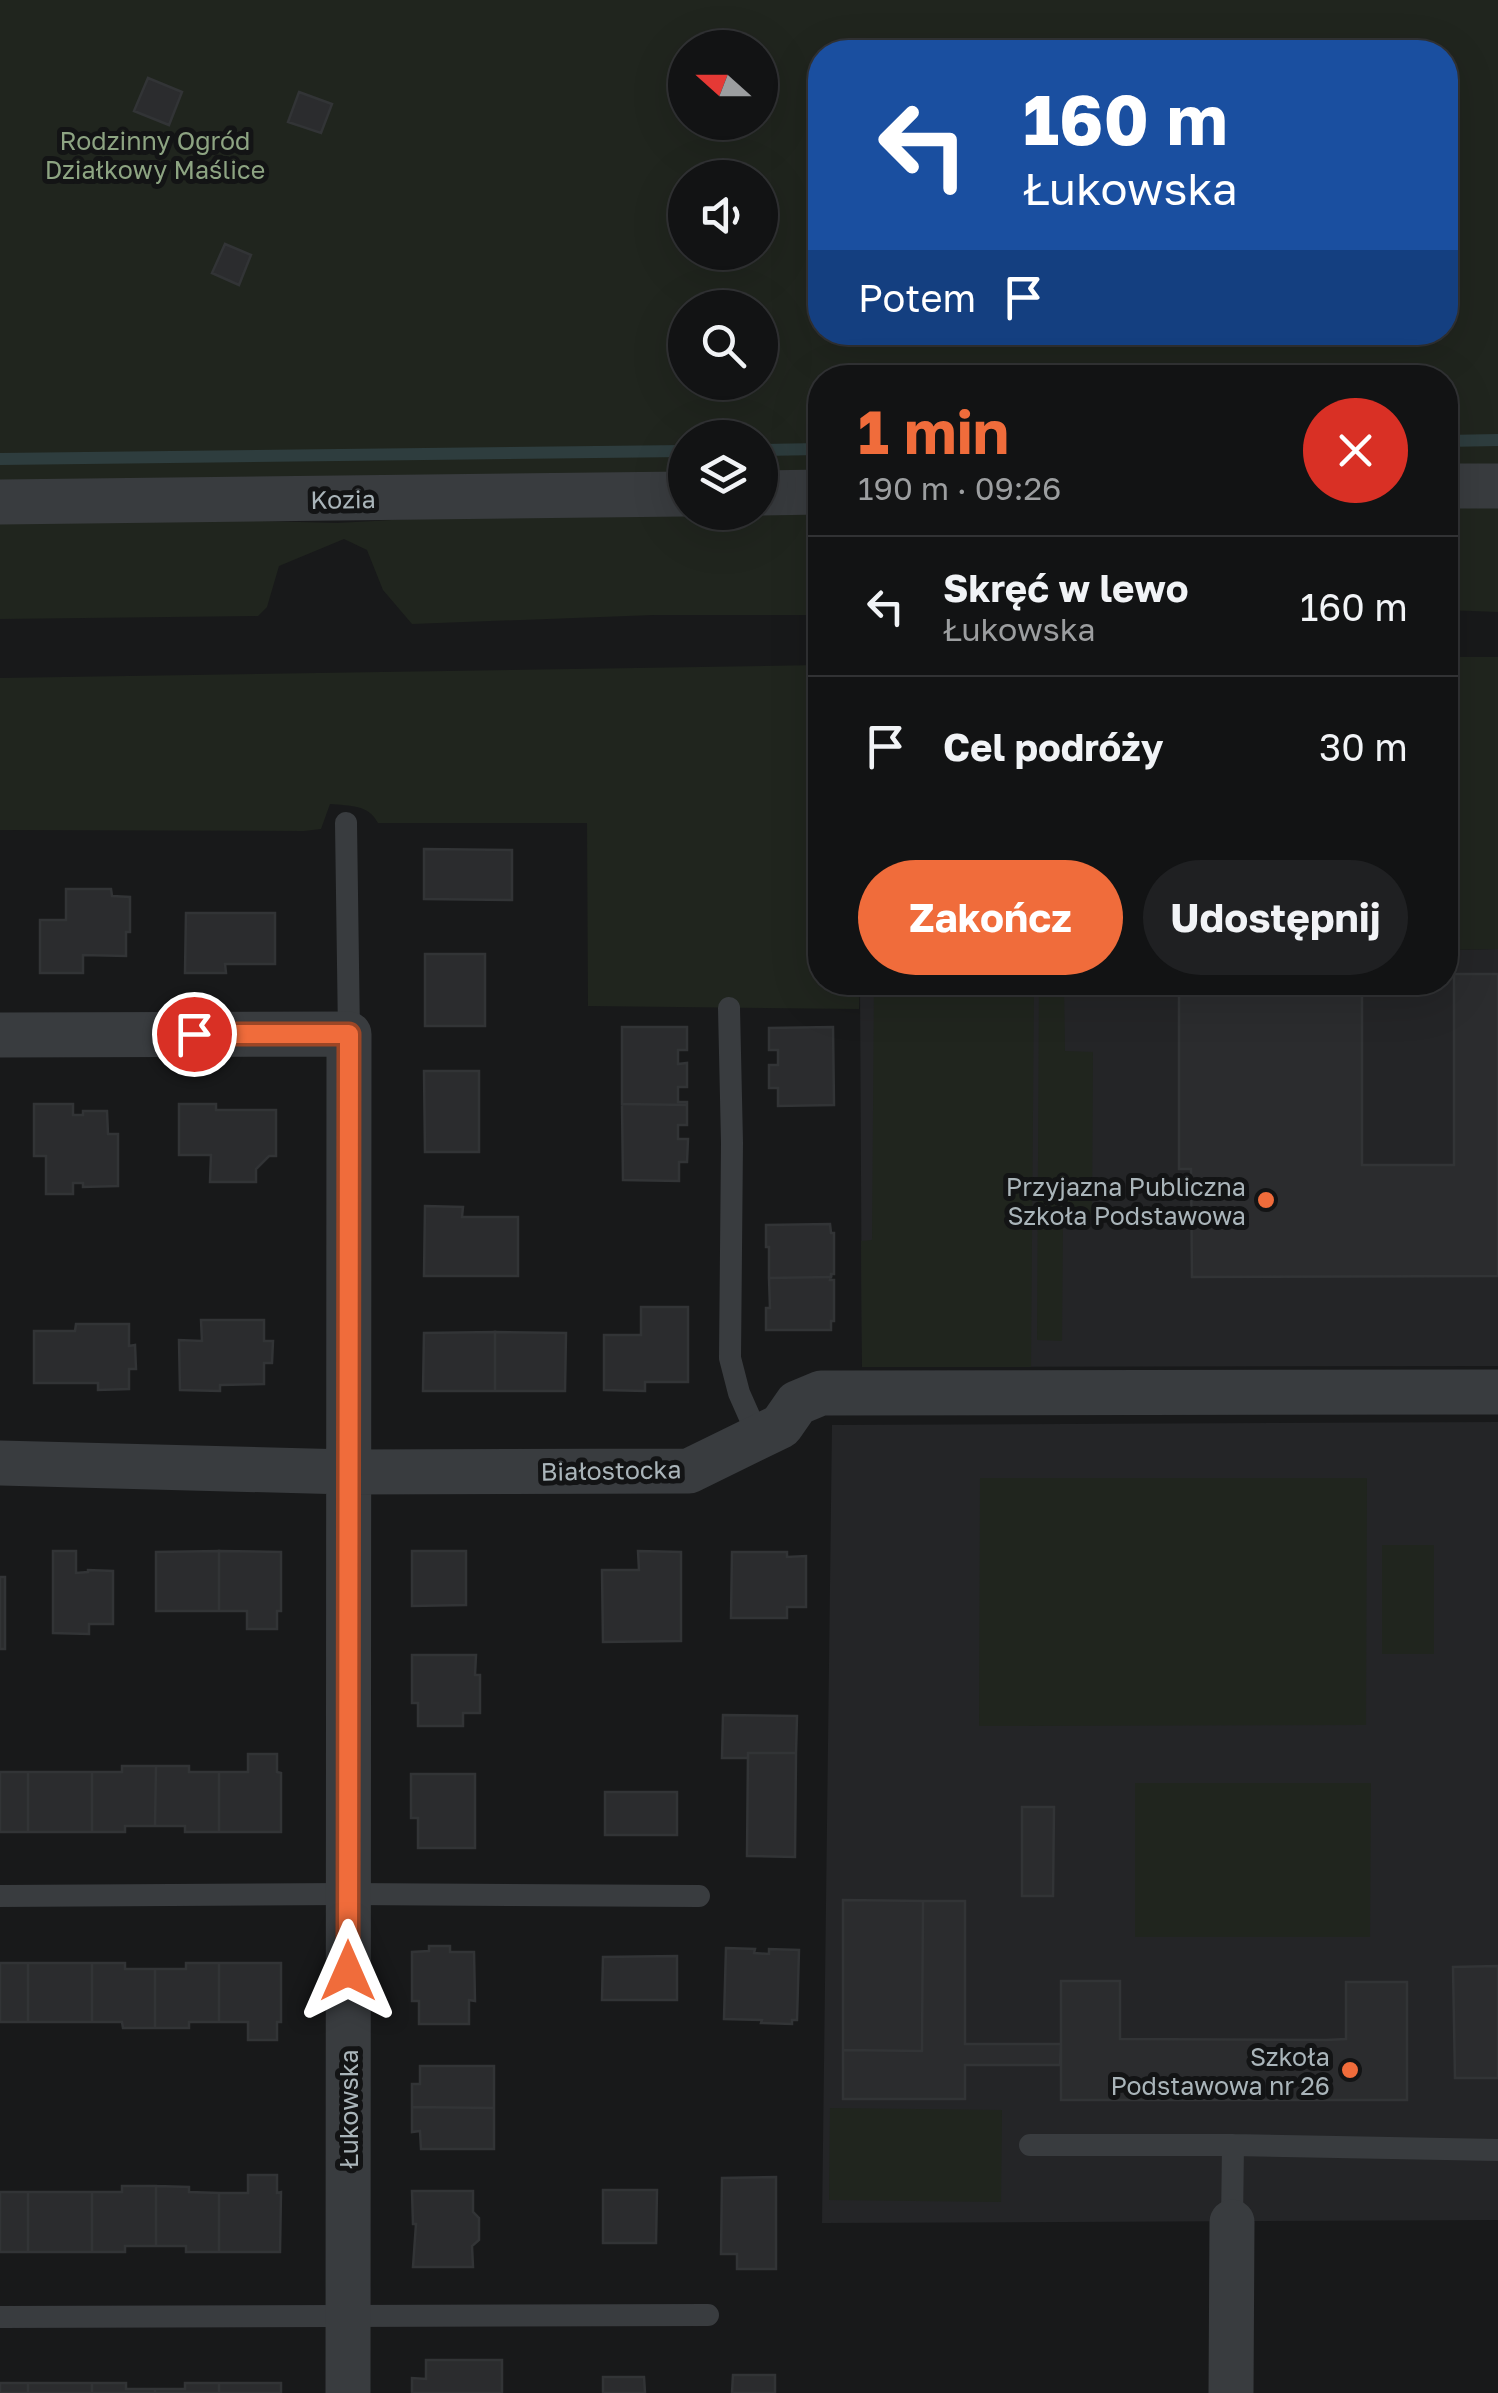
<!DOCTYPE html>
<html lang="pl">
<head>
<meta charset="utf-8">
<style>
  :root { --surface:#121314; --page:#1f2022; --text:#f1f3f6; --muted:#9c9ea0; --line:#313234; --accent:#f06c3b }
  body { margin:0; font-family:"Golos Text",sans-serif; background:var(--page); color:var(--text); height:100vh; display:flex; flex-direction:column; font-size:38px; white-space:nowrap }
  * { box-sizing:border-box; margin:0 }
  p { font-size:32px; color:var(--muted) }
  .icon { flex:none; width:55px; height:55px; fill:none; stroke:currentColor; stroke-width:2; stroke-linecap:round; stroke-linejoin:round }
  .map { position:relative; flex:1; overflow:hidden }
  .sheet { position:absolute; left:808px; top:365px; width:650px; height:630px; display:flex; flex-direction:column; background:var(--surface); border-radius:40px; box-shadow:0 10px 40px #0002,0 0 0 2px var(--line) }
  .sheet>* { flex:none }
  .hud { position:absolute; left:808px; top:40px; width:650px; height:305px; border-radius:40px; box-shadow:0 10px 40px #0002,0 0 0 2px var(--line); background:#1a4fa0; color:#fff; overflow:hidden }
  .needle { width:65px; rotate:291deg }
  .buttons { position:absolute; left:668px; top:30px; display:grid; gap:20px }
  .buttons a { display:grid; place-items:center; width:110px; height:110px; border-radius:50%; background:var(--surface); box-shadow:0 10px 40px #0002,0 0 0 2px var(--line); font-size:50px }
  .pin { position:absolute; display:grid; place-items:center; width:85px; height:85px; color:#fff; margin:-42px; border:5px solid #fff; border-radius:50%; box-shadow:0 2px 10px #0007 }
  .me { position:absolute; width:110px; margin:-55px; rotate:0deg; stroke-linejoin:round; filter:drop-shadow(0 0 8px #0008) }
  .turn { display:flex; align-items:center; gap:35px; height:210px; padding:0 50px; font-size:45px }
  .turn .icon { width:130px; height:130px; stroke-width:2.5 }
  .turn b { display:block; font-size:70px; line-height:85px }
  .then { display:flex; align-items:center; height:95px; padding:0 50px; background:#0003; gap:20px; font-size:38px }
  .round { display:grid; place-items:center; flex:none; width:105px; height:105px; border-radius:52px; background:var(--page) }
  .headline { display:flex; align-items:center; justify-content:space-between; height:170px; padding:0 50px }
  h1 { font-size:60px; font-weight:700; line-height:75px; color:var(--accent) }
  .action { display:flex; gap:20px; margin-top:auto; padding:20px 50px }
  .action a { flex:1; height:115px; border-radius:60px; background:var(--accent); color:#fff; font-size:40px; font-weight:700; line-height:115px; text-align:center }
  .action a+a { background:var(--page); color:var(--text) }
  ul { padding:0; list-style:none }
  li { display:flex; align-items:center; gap:30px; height:140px; padding:0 50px; border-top:2px solid var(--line) }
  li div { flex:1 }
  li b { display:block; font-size:38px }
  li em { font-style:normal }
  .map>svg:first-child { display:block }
</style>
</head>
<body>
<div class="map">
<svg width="1498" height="2393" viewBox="0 0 1498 2393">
  <rect width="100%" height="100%" fill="#18191a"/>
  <!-- built -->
  <path fill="#242527" d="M1498,949V1366L862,1367L860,983L1445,982V950Z
    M1498,1422V2220L822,2223L832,1425Z"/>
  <!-- green -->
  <path fill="#20251e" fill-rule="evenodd" d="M0,0H1498V469L1445,468V378H820V471L760,472V438H685V473L0,482ZM685,48H760V122H685ZM820,52H1445V332H820ZM685,178H760V252H685ZM685,308H760V382H685Z
    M1498,507V612L1445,610V508Z
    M820,512V615H654L412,624L383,590L367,550L344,539L279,566L267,607L258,616L0,619V522L157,518L337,523L483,515Z
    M1445,657H1498V949L1445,950Z
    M820,665V982L860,983L859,1009L588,1006L587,823H378C368,804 350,806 330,804L321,829L304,831L0,830V678Z
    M874,983H1034L1031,1367H862L861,1241L872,1240Z
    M1039,983H1064L1065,1051L1093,1052L1092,1219L1063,1220L1062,1341L1037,1340Z
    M980,1478H1367L1366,1725L979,1726Z
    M1382,1545H1434V1654H1382Z
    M1135,1783H1371L1370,1937H1135Z
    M830,2108L1002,2110L1001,2202L829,2200Z"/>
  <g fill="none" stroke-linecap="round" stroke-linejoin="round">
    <!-- stream -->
    <path stroke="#2e3d3e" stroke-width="12" d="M1445,441L1498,440
      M760,450L820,449
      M0,459L685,451"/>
  </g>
  <!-- building -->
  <path fill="#2b2c2e" stroke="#323436" stroke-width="2.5" d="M148,78L182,92L169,125L134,111Z
    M299,92L332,104L321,133L288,122Z
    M225,244L251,255L239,285L212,273Z
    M424,849L512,850V900L424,899Z
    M66,889H111L112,896L130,897V932H126V956L83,955V973H40V920H66Z
    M186,913H275V964H225L226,973H185Z
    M425,954H485V1026H425Z
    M1454,974H1498V1276L1192,1277L1191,1169H1179V982H1362V1165H1454Z
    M622,1027H687V1050H678V1064L687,1063V1087H678V1102H687V1105L622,1104Z
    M833,1027L834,1105L778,1106V1088H769V1065H778V1050H769V1028Z
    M424,1071H479V1152H425Z
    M34,1104H73V1115H83V1111H107L108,1134H118V1186L83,1187V1183H73V1194H46V1156H34Z
    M179,1104H216V1110H276V1156H269L256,1169V1182H210L211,1155H179Z
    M622,1104L687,1105V1125H678V1139H688L687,1162H679V1181L623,1180Z
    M425,1206L463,1207L462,1217H518V1276H424Z
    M830,1224L831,1233H834V1274H831V1277L769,1278V1247H766V1225Z
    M831,1277L830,1280H834V1321H831V1330H766V1308H770L769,1278Z
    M641,1307H688V1382H645V1391L604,1390V1335H641Z
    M201,1320H264V1341H273L272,1363H264V1384L220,1385V1391L180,1390L179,1340L202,1341Z
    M76,1324H129V1346L135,1345L136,1369H129V1389L98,1390V1383H34V1331H75Z
    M495,1332V1391H423L424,1333Z
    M495,1332L566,1333L565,1391H495Z
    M53,1551H76V1573L88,1572V1570L113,1571V1624H89V1634L53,1633Z
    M219,1551V1611H156V1552Z
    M219,1551L281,1552V1611H277V1629H247V1611H219Z
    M412,1551H466V1605L412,1606Z
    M638,1551L681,1552V1641L603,1642L602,1570H639Z
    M732,1552H787V1557L806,1556V1607H787V1618H731Z
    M0,1577H5V1649H0Z
    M412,1655H476L475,1675H480V1713H463V1726H418V1703H412Z
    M723,1715L797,1716L796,1753H748V1758H722Z
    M748,1753H796L795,1857L747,1856Z
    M248,1754H277V1772L281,1773V1832H219V1772H248Z
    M122,1766H156L155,1826H125V1832H92V1772H122Z
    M156,1766H189V1772H219V1832H185V1826H155Z
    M0,1772H28V1832H0Z
    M28,1772H92V1832H28Z
    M411,1774H475V1848H418V1818H411Z
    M605,1792H677V1835H605Z
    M1022,1807H1054L1053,1896H1022Z
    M843,1900L923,1901L922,2051L843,2050Z
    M923,1901H965V2044H1061L1060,2065H965V2099H843V2050L922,2051Z
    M429,1946H450V1952H474L475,2001L469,2000V2024H419V2001H412V1952L429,1951Z
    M726,1948L755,1949L754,1953L769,1954V1949L799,1950L797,2020H792V2024L761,2023L762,2020L724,2019Z
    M677,1956V2000H602L603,1957Z
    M0,1963H28V2022H0Z
    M28,1963H92V2022H28Z
    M92,1963H125V1969H155V2028H123L122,2022H92Z
    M186,1963H219V2022H189V2028H155V1969H186Z
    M219,1963H281V2022H277V2040H248V2022H219Z
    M1498,1966V2078H1455L1453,1967Z
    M1061,1981H1120V2039L1326,2040L1346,2039V1982H1407V2100H1061Z
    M420,2066H494V2108L412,2107V2084H420Z
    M412,2107L494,2108V2149H421L420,2131L412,2132Z
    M248,2175H277V2193L281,2192L280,2252H219V2193H248Z
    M776,2177V2269H737V2254H721L722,2178Z
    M122,2186H156V2246H125V2252H92V2192H122Z
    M156,2186L189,2187V2192L219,2193V2252H186V2246H156Z
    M603,2190H657L656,2243H603Z
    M412,2191H473V2212L479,2218V2240L472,2246L473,2267H413L416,2224H413Z
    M0,2192H28V2252H0Z
    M28,2192H92V2252H28Z
    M426,2360H502V2393H412V2378L426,2379Z
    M733,2375H775V2393H732Z
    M603,2377H644L645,2393H603Z
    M0,2383H28V2393H0Z
    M28,2383H92V2393H28Z
    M92,2383H126V2389H155V2393H92Z
    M185,2383H219V2393H155V2389H185Z
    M219,2383H281V2393H219Z"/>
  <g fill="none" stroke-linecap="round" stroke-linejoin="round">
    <!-- service -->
    <path stroke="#393c3f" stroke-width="22" d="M346,823L349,1034
      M729,1008L732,1143L730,1358L739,1393L758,1436
      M0,1896L348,1894L699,1896
      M1030,2145H1233L1498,2150
      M1232,2222L1233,2145
      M0,2317L708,2315"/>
    <!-- minor -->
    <path stroke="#393c3f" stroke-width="45" d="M1445,486H1498
      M760,493L820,492
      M0,502L685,494
      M0,1035L349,1034L348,2393
      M0,1463L348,1472L689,1471L781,1426L797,1403L821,1393L1498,1392
      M1231,2393L1232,2222"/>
  </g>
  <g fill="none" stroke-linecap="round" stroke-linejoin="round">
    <defs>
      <path id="route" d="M194,1034H349L348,1971"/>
    </defs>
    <!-- route casing -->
    <use href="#route" stroke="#9c4626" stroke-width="25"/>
    <!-- route -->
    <use href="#route" stroke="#f06c3b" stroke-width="18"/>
  </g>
  <!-- markers -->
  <g fill="#f06c3b" stroke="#131415" stroke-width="4">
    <circle cx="1266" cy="1200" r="10"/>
    <circle cx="1350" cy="2070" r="10"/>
  </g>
  <g text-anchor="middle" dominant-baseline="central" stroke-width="10" stroke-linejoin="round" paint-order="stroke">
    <!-- park labels -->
    <g font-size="25" fill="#8da482" stroke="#131415">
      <text x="155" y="140">Rodzinny Ogród<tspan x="155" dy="29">Działkowy Maślice</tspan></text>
    </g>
    <!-- street labels -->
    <g font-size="25" fill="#aab5ba" stroke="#131415">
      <text transform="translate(343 499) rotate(-1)">Kozia</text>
      <text transform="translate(611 1470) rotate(-1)">Białostocka</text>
      <text transform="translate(348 2109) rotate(-90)">Łukowska</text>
    </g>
    <!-- poi labels -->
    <g font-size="25" fill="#aab5ba" stroke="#131415" text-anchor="end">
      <text x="1246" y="1186">Przyjazna Publiczna<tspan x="1246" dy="29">Szkoła Podstawowa</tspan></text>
      <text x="1330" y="2056">Szkoła<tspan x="1330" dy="29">Podstawowa nr 26</tspan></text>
    </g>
  </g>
</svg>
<div class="buttons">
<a><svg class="needle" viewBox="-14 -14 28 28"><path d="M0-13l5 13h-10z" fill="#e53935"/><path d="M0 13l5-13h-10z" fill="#9c9ea0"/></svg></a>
<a><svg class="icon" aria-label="sound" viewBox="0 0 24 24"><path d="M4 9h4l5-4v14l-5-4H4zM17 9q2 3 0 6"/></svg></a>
<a><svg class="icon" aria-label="search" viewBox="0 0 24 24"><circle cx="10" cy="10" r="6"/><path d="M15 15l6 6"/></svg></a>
<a><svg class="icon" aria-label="layers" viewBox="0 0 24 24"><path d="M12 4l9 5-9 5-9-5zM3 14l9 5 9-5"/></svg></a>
</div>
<div class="pin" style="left:194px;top:1034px;background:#d93025"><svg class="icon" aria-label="arrive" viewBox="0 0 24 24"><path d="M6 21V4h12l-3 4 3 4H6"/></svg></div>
<svg class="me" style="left:348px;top:1971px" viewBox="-20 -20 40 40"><path d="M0-17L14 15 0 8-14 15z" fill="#f06c3b" stroke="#fff" stroke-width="4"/></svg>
<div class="hud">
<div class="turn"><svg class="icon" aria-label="left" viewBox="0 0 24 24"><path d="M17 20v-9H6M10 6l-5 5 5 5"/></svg><div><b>160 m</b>Łukowska</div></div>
<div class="then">Potem<svg class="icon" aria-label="arrive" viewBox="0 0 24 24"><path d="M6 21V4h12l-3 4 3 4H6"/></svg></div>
</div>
<section class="sheet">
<div class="headline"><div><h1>1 min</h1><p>190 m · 09:26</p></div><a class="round" style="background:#d93025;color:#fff"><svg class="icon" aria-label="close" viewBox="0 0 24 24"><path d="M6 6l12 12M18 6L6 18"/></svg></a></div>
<ul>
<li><svg class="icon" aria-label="left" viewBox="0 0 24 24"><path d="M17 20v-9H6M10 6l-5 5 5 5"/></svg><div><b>Skręć w lewo</b><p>Łukowska</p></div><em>160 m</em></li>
<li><svg class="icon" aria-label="arrive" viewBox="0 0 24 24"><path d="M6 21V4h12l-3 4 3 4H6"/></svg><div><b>Cel podróży</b></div><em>30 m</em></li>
</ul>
<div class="action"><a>Zakończ</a><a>Udostępnij</a></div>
</section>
</div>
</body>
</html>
